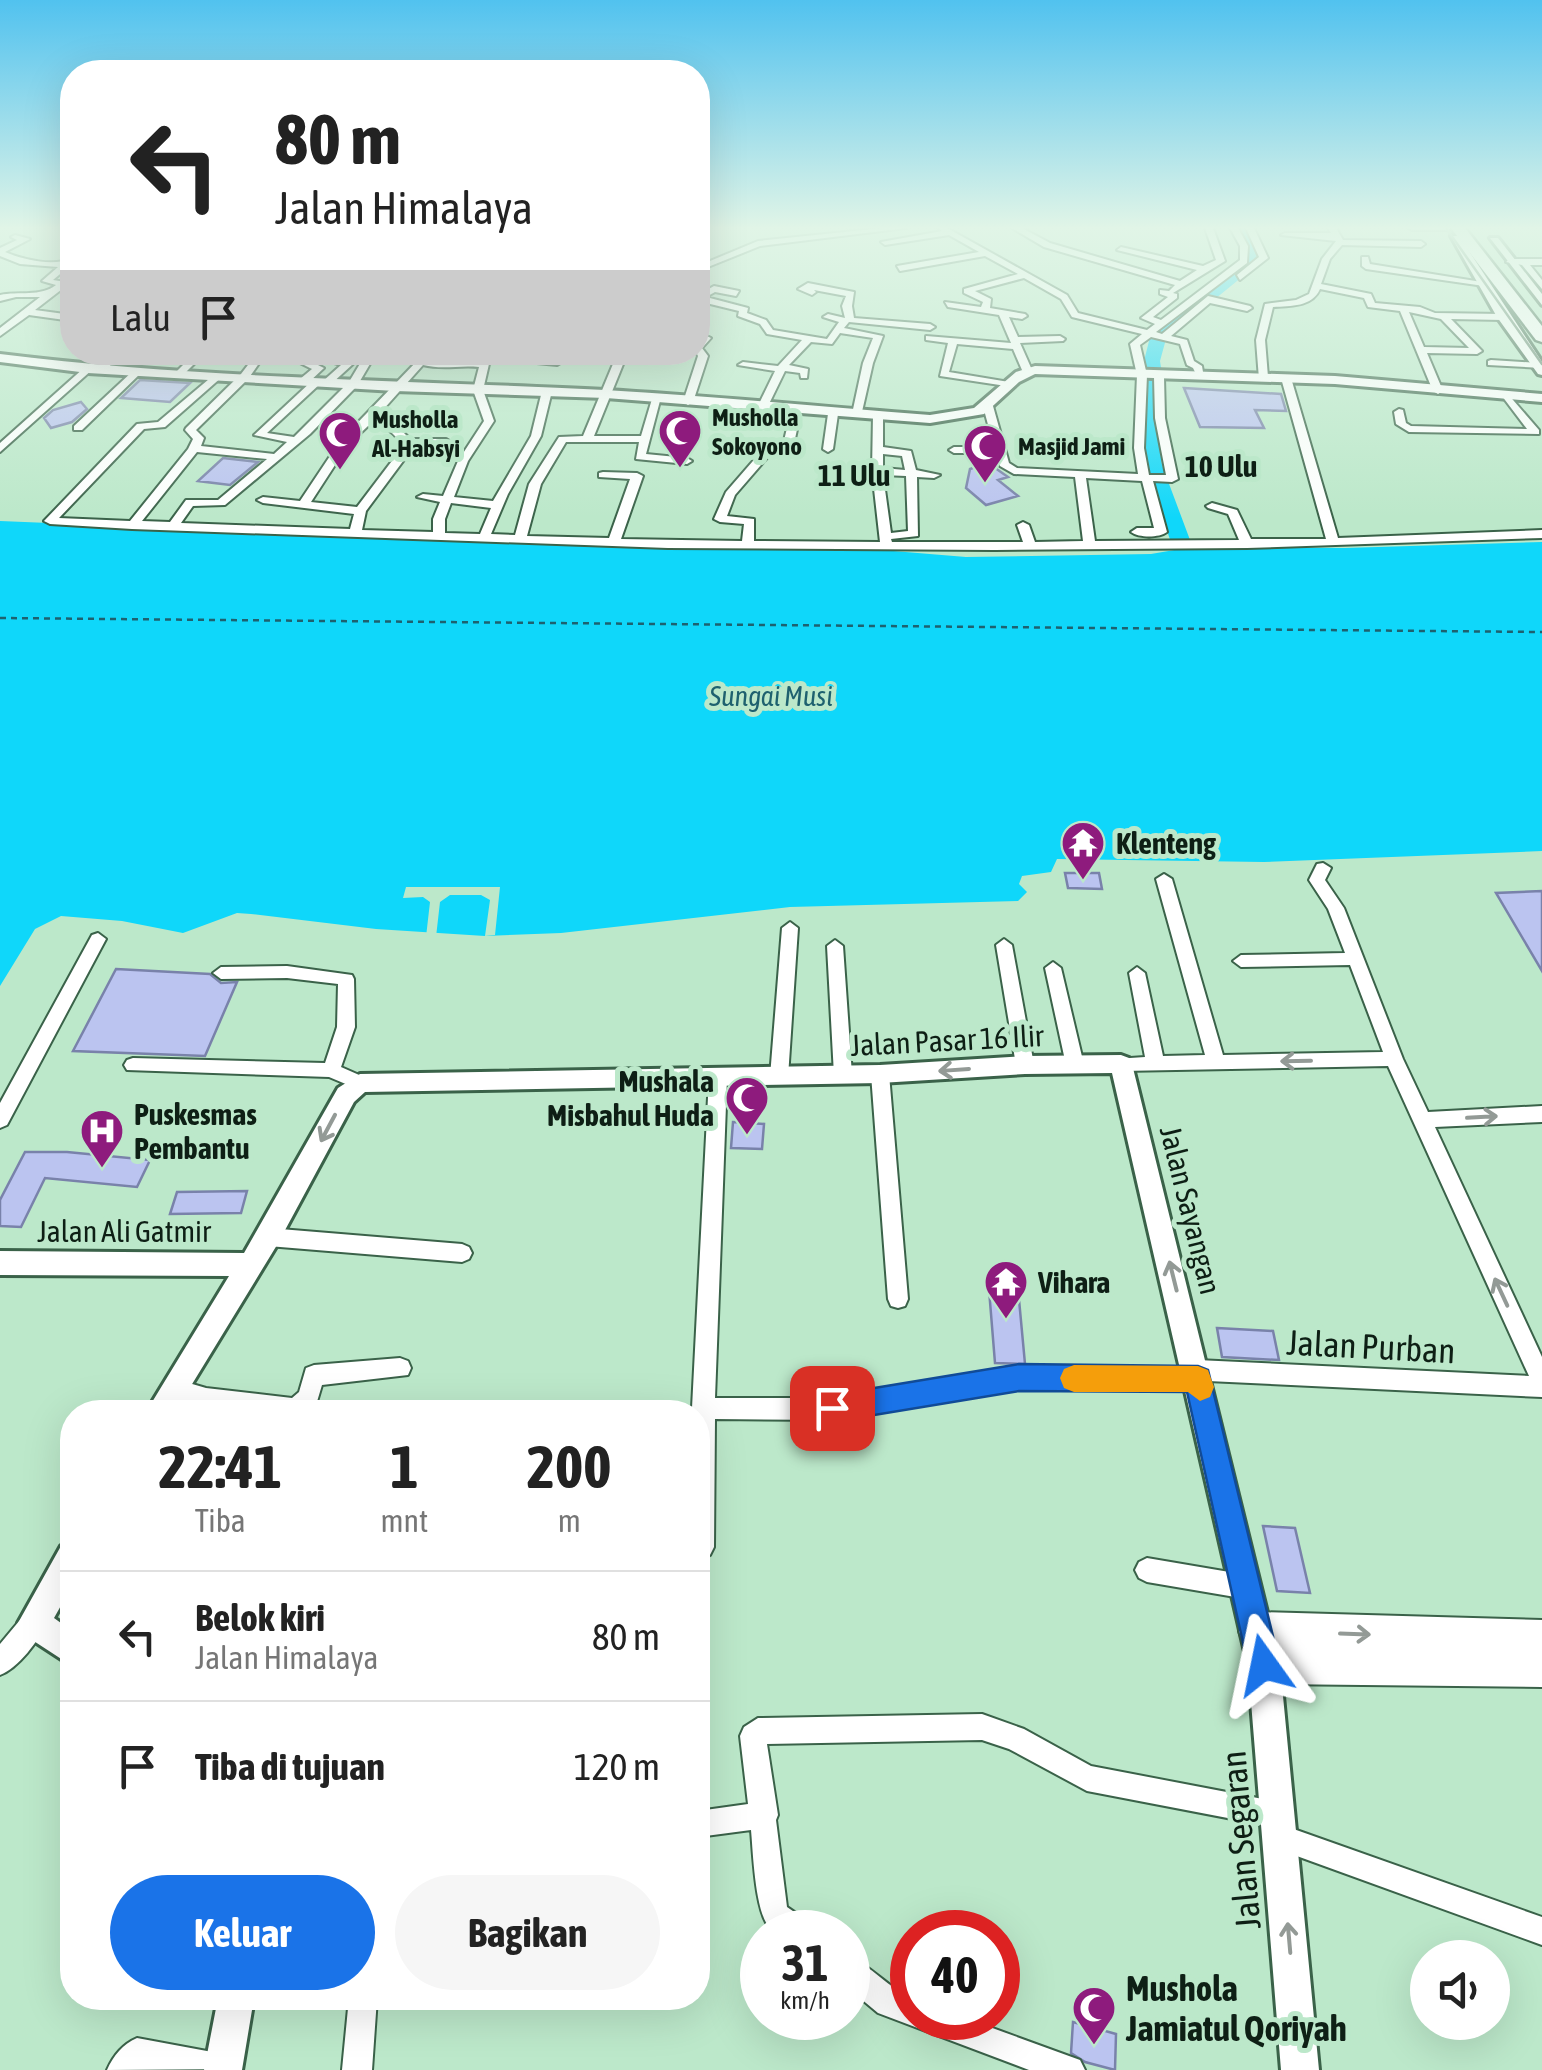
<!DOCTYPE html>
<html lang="id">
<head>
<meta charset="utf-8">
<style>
  :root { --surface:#fff; --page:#f6f6f6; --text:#222; --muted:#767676; --line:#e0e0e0; --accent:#1a73e8 }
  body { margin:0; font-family:"Asap Condensed",sans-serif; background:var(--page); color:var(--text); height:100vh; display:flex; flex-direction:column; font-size:38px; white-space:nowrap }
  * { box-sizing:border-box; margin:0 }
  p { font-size:32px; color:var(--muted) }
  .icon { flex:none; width:55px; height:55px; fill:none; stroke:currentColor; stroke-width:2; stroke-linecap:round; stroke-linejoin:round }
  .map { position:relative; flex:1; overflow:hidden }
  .sheet { position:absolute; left:60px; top:1400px; width:650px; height:610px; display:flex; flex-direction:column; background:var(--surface); border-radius:40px; box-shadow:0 10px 40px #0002 }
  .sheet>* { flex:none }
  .banner { position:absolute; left:60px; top:60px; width:650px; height:305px; border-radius:40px; box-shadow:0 10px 40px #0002; background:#fff; color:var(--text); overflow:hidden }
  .controls { position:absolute; left:1410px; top:1940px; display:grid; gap:20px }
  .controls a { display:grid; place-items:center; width:100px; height:100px; border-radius:50%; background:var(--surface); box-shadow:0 10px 40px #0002; font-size:50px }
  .speed { position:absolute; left:740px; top:1910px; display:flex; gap:20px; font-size:50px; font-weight:700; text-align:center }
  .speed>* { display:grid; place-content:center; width:130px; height:130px; border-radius:50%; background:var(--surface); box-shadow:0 10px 40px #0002; line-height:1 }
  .speed small { font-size:25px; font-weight:400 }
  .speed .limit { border:15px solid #d22; background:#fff; color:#111 }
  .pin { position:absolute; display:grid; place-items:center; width:85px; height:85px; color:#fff; margin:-42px; border-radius:20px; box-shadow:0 5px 15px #0006 }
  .me { position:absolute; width:110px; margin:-55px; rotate:348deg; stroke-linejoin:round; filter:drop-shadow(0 0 8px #0008) }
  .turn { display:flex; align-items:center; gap:35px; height:210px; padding:0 50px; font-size:45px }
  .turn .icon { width:130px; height:130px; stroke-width:2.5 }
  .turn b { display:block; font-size:70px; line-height:85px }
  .then { display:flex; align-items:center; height:95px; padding:0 50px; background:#0003; gap:20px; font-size:38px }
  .eta { display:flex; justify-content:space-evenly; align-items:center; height:170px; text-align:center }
  .eta b { font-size:60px; font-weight:700; line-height:70px }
  .button { display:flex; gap:20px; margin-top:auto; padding:20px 50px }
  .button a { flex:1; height:115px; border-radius:60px; background:var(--accent); color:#fff; font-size:40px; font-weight:700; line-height:115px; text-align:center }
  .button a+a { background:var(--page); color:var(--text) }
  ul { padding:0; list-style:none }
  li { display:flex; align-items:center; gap:30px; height:130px; padding:0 50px; border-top:2px solid var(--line) }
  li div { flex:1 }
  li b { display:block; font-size:38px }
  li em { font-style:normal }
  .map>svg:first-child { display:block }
</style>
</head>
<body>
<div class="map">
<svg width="1542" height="2070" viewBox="0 0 1542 2070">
  <rect width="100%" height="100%" fill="#bce8ca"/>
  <!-- water -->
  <path fill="#0fd7fa" d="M0,521L559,544L857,548L966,557L1151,554L1192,547L1345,548L1542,542V851L1264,862L1057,859L1051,872L1022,876L1019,884L1027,892L1018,901L790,907L561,933L485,936L376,929L251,914L237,913L183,933L122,921L61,916L35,929L0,986Z"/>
  <!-- pier -->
  <path fill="#bce8ca" d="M406,887H500L495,935L485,936L490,900L481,895H450L440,902L436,937H426L430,902L423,897L403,898Z"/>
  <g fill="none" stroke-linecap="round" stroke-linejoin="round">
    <!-- river -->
    <path fill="#0fd7fa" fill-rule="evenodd" d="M1236,228H1250L1264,259L1166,339L1160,361L1165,394L1158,436L1162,465L1193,548L1183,554L1173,548L1144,465L1140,436L1147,394L1144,361L1150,337L1249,258Z"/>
    <!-- ferry -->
    <path stroke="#1e616f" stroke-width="2.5" stroke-dasharray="6 5" stroke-linecap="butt" d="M0,618L1542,632"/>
  </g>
  <!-- building -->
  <path fill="#bbc4f0" stroke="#7982aa" stroke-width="2.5" d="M140,380L190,383L170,402L121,398Z
    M1184,388L1281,394L1286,411L1255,410L1264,428L1200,427Z
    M81,402L87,409L72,422L51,428L44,418L53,410Z
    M223,458L258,462L230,485L198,481Z
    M988,463L1008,477L998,480L1018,496L986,505L966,488L970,469Z
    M1065,873H1099L1102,889L1068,888Z
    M1542,891V971L1496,893Z
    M116,969L210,974L221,983L237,982L205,1056L73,1051Z
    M733,1122L764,1124L762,1149L731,1148Z
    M25,1152H67L150,1160L137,1187L45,1178L21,1227L0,1226V1200Z
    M247,1191L241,1213L170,1214L177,1192Z
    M988,1277L1017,1278L1025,1364L995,1363Z
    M1217,1328L1273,1331L1279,1360L1222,1357Z
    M1263,1526L1295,1528L1310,1593L1277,1591Z
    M1073,2022L1116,2034L1115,2070L1085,2062L1071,2053Z"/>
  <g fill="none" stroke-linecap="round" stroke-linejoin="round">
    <defs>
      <path id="minor" d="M883,228H906L760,246L698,271V266L758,241Z
        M938,228H947L1067,295L1078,313L1147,330L1155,324L1141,318L1168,297L1160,294V290L1169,291L1175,285L1044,247L1012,228H1022L1050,243L1180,281L1197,270L1117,250L1121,247L1203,266L1216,260L1205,228H1213L1225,261L1173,293L1177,294V298L1153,317L1161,320L1240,260V246L1230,228H1238L1248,246L1247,263L1156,332L1162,334L1208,296L1250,306L1252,308L1247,311L1210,303L1171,336L1187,340L1194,361L1202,366L1204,378H1198L1193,368L1187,365L1180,344L1151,337L1140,345L1147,375L1144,448L1149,475H1166L1155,418L1154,377L1159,374L1164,377L1165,418L1178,479L1172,482L1153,481L1167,532C1159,538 1139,538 1131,532L1137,528H1154L1142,481L1086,478L1095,541L1239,540L1228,514L1208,508L1206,506L1212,503L1237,510L1251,539H1326L1281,378L1286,375L1291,378L1338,538L1542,530V538L1247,548L995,550L668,548L132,529L50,524L44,521L137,424L158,422L215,374L223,376L165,427L144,429L59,518L130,521L188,449L193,439L185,430L186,428L241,374L258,352H267L248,379L196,430L204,438L201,446L274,454L287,442L254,435L313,380L322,382L341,365L331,362V358L353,364L330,385L321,383L267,433L294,437L349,382L367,352H377L357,386L310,434L225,505L193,506L181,523L350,529L354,514L263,503L257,500L263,497L300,501L340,441L418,360C426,360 437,364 444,362C459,360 474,358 489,364L483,390L494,421L468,461L454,497L493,501L531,436L542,391L547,388L552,391L541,436L508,494L491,534L515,535L529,484L559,437L583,436L618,352H628L594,436H641L652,399L661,397L646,454L687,458L692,461L687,464L636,459L639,442H566L541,484L527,536L609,538L630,479L599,477V473L603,472L637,473L643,476L621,539L742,541L744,524L720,522L714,519L726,492L766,446L783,445L791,411L796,408L801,411L793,448L788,451H773L735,495L727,516L754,519V541L880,542L872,471L873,416L878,413L883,416V447L911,451L916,470L940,475L934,478L917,477L918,536L891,539L892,542H1023L1017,525L1023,522L1029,525L1035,542L1083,541L1075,477L1014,474L1000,466L996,453H954L949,450L954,447H994L983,406L988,403L993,406L1009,463L1017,468L1138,474L1134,448L1137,375L1130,344L1142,334L1072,317L1061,299L1024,278L975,291L991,299L990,308L1025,314L1027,316L1022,319L1009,317L1018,337L1060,336L1065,339L1063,341L1020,343L1032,370L1027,373L1022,370L1013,349L957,344L949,372L1009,382L1013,383V387L940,376L948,343L926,340V336L1011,343L999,315L948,307L945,302L981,307L983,302L964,293V289L1018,274L985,256L900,271L897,266L979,252L949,235L885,245L881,242L942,231ZM423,365C443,370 458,365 479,367L473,390L484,421L458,461L443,496L423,494L417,497L440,502L433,519V532L362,530L366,511L415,445H446L451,442L446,439H410L397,426L373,421ZM368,426L389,430L404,445L357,507L311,502L348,445ZM197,452L267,459L218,500H186L170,522L142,521ZM883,454L902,456L905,470L883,468ZM883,475L906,476L908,531L891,533ZM451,503L491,508L480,534L445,533V519Z
        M1246,228H1254L1268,258L1240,280L1237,275L1259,257Z
        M1328,228H1336L1343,240L1421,241L1425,244L1421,247L1342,245L1330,259L1321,284L1371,294L1375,303L1420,307L1435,313L1503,314L1508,317L1503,320L1451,319L1482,351L1477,354L1427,353L1443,391L1438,394L1433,391L1400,311L1368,307L1364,298L1320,289C1312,307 1291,306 1273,307L1265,340L1268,377L1259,379L1256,340L1265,304L1296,300L1309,294L1322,259L1336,241L1281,235L1285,233H1331ZM1409,312L1441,319L1469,348L1424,347Z
        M1408,228H1452L1448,230H1412Z
        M15,235L30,239L5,252C24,260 54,267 72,258V264L53,280L66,282V286L35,310L72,315V321L29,315L0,336V328L40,297H16L0,301V295C18,291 41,297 56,285L42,281L58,267L20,264L0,256V248L17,240L11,237Z
        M1362,257H1368L1370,264L1488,283L1484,286L1366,269L1362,266Z
        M1542,259V265H1530L1542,280V289L1522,265L1506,262L1510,259Z
        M808,283L854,292L852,306L854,318L930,324L935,327L930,330L849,322L844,328L883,336L873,363L861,416L852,414L863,363L873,338L840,333L832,344L811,342L789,365L808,369L807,378H801L800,373L785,371L767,408L762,411L757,408L775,371L738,365L743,362L778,366L802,340L767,334L760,324L738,316L739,311L698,301V295L714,286L739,291L736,296L715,292L706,297L748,308L747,313L766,320L773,330L827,339L839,322L823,317L828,314L845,318L842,306L846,296L814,290L816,292L812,295L798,289Z
        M698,332L711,338L702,348L708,356L693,402L688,405L683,402L698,356L696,352L700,339Z
        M113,352H123L104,372H98V368Z
        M196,352H206L182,376H176V372Z
        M313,352H324L312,362L324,368L308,383H300V379L312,369L300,363Z
        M498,354L557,359L562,362L557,365L495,359V355Z
        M1491,360L1539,363L1542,364V368L1488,365V361Z
        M85,367L93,369L0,452V443Z
        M134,370L142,372L82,430H74V426Z
        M1507,393L1539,430V434L1409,432L1396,424L1394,412L1399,409L1403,410L1406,423L1411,426L1527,429L1502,396Z
        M833,411L838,414L833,449L828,452L823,449L828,414Z
        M1323,863L1331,868L1325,880L1344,908L1403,1059L1428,1112L1542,1106V1122L1435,1127L1542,1357V1397L1208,1381L1206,1386L1198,1389L1019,1388L832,1420L715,1419L714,1547L710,1555L702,1559L698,1557V1412H693L692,1408L709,1078L712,1073H724L727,1078L715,1398H832L1019,1368L1187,1369L1189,1363L1197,1360L1529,1376L1388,1066L1121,1071L1115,1069L1112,1064L1115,1059L1145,1057L1129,973L1137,967L1145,973L1163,1056L1205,1055L1156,879L1164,874L1172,879L1223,1055L1383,1052L1350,965L1241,967L1233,961L1241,955L1345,953L1328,909L1309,880L1317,864Z
        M790,922L798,928L788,1077L785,1082H773L770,1077L782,928Z
        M98,933L106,939L7,1125L0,1128V1103L92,935Z
        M1004,939L1012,945L1034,1065L1031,1070H1019L1016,1065L996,945Z
        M835,940L843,946L852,1075L849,1080H837L834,1075L827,946Z
        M1053,962L1061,968L1084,1065L1081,1070H1069L1066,1065L1045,968Z
        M287,966L352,975L354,979L355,1027L341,1067L366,1078L369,1083L366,1088L360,1090L329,1077L127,1070L124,1065L127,1060L133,1058L325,1063L337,1027L338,984L287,978L221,979L213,973L221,967Z
        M880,1067L886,1069L889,1074L908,1299L905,1306L898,1308L891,1306L888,1299L871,1074L874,1069Z
        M268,1228L462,1244L469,1247L472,1253L469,1259L462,1262L268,1246L261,1243L258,1237L261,1231Z
        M400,1358L408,1361L411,1368L408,1375L322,1385L316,1405L308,1412C260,1412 213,1414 167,1396L164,1389L167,1382L175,1379L206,1388L292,1398L299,1392L306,1368L314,1365Z
        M1147,1558L1247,1575L1255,1579L1259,1587L1255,1595L1247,1599L1147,1582L1139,1578L1135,1570L1139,1562Z
        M34,1611L43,1614L46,1623C39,1641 18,1668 0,1675V1644L25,1614Z
        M982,1714L1024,1729L1091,1766L1279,1802L1288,1806L1292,1815L1285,1826L1542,1917V1945L1272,1847L1268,1838L1274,1827L1087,1791L1009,1749L982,1740L767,1744L778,1815L776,1820L787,1907L809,1922L813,1932C801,1932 783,1935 773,1930C755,1922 753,1850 751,1830L698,1837V1811L748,1804L740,1736L744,1727L758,1718Z
        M848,1956C872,1966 888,1988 912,1998V2018H965L1080,2060L1085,2070H1029L878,2013L848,1988Z
        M349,1998H377L372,2070H342Z
        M137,2038L223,2054L233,2059L238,2069L107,2070C113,2056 123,2044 137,2038Z"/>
      <path id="tertiary" d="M1451,236H1459L1542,362V375L1538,374L1497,317Z
        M1490,238H1498L1542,294V305Z
        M0,354C201,379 403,380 605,390C713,396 822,407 930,415L974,408L1016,372L1035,366L1335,376L1542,394V402L1335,384L1035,374L1019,382L984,414L930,423L606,398L395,391L88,373L0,362Z
        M1121,1055L1129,1058L1132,1064L1280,1665L1319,2070H1281L1248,1665L1112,1073L1025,1074L880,1083L365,1092L354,1102L277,1245L175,1412H146L229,1276L0,1275V1251L244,1253L338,1088L360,1074L880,1065L1025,1056Z
        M72,1542V1586L54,1618L72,1631V1666L23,1634L18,1623L61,1546Z
        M218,1998H254L242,2070H204Z"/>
      <path id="secondary" d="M1258,1612L1542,1620V1687L1264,1684L1250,1679L1245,1665L1250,1651L1255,1649L1244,1645L1239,1631L1244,1617Z"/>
      <path id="trunk" d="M1451,228H1465L1542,326V342L1536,340Z"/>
    </defs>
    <!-- minor casing -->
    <use href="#minor" stroke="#3a6249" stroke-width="4"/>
    <!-- tertiary casing -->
    <use href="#tertiary" stroke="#3a6249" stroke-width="6"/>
    <!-- secondary casing -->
    <use href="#secondary" stroke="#3a6249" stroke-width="4"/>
    <!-- trunk casing -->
    <use href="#trunk" stroke="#3a6249" stroke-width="5"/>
    <!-- minor -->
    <use href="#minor" fill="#fff" fill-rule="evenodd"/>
    <!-- tertiary -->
    <use href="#tertiary" fill="#fff" fill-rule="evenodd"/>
    <!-- secondary -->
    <use href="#secondary" fill="#fff" fill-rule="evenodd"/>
    <!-- trunk -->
    <use href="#trunk" fill="#fff" fill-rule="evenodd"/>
    <!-- tram -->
    <path stroke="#668571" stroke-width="2.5" d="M1446,228L1542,364"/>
  </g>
  <!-- one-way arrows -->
  <defs><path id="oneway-shaft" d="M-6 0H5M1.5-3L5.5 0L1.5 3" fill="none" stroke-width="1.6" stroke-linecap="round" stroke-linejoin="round" transform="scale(2.5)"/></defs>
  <g stroke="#939a96">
    <use href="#oneway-shaft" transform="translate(1296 1061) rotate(179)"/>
    <use href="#oneway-shaft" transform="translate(954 1070) rotate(176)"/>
    <use href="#oneway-shaft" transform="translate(1482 1117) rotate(-3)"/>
    <use href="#oneway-shaft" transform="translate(328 1128) rotate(118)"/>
    <use href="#oneway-shaft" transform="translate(1173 1276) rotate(-104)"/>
    <use href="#oneway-shaft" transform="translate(1501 1292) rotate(-115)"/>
    <use href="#oneway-shaft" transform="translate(1355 1634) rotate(2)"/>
    <use href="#oneway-shaft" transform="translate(1289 1938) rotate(-95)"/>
  </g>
  <!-- sky -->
  <linearGradient id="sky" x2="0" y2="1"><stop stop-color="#51c2ef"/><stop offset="0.44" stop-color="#e1f5e7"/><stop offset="1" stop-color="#e1f5e7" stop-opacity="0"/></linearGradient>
  <rect width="1542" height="518" fill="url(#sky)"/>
  <!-- route -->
  <path fill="#1a73e8" stroke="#114b97" stroke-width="2.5" d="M1019,1364L1198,1366L1208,1370L1280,1665L1275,1676L1264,1681L1253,1676L1248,1665L1187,1392L1019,1391L832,1422L822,1418L818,1408L822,1399L832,1395Z"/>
  <!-- slow -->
  <path fill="#f59e0b" d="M1074,1365L1198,1366L1208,1370L1214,1387L1210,1397L1200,1401L1188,1392H1074L1064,1388L1060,1378L1064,1369Z"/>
  <!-- icons -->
  <defs>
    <symbol id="mosque-pin" viewBox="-11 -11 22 30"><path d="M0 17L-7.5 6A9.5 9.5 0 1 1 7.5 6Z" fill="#8e1b7d" stroke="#bce8ca"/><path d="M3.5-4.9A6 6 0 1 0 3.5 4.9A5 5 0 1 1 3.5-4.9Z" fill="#fff"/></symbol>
    <symbol id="temple-pin" viewBox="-11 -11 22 30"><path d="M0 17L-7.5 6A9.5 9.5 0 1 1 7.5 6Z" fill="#8e1b7d" stroke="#bce8ca"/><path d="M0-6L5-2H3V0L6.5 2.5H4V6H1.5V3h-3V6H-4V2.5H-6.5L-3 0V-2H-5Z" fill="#fff"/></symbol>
    <symbol id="hospital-pin" viewBox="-11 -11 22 30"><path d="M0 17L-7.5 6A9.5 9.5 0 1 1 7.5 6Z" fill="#8e1b7d" stroke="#bce8ca"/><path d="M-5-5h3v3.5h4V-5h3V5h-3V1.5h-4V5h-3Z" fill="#fff"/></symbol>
  </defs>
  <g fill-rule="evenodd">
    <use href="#mosque-pin" x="655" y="406" width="50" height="68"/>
    <use href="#mosque-pin" x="315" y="408" width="50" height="68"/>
    <use href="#mosque-pin" x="960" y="421" width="50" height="68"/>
    <use href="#temple-pin" x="1058" y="818" width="50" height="68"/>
    <use href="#mosque-pin" x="722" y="1073" width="50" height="68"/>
    <use href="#hospital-pin" x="77" y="1106" width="50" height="68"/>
    <use href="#temple-pin" x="981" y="1257" width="50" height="68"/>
    <use href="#mosque-pin" x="1069" y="1983" width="50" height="68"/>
  </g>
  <g text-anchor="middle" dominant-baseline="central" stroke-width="10" stroke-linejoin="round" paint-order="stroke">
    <!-- far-poi labels -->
    <g font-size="25" font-weight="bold" fill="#0e1f15" stroke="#bce8ca" text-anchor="start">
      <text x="712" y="417">Musholla<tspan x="712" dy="29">Sokoyono</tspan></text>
      <text x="372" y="419">Musholla<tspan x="372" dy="29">Al-Habsyi</tspan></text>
      <text x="1018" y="446">Masjid Jami</text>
    </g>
    <!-- far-water labels -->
    <g font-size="28" font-style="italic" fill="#1e616f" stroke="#bce8ca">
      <text x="771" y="696">Sungai Musi</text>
    </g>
    <!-- far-quarter labels -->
    <g font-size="30" font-weight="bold" fill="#0e1f15" stroke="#bce8ca">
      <text x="1221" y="466">10 Ulu</text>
      <text x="854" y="475">11 Ulu</text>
    </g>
    <!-- poi labels -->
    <g font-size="30" font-weight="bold" fill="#0e1f15" stroke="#bce8ca" text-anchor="start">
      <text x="1116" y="843">Klenteng</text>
      <text x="714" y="1081" text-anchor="end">Mushala<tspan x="714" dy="34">Misbahul Huda</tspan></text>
      <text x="134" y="1114">Puskesmas<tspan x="134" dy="34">Pembantu</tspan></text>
      <text x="1038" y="1282">Vihara</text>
    </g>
    <!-- street labels -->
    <g font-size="30" fill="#0e1f15" stroke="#bce8ca">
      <text transform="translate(947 1040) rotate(-3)">Jalan Pasar 16 Ilir</text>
      <text transform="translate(1191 1210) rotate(76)">Jalan Sayangan</text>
      <text x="124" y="1231">Jalan Ali Gatmir</text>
    </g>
    <!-- near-street labels -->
    <g font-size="35" fill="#0e1f15" stroke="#bce8ca">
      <text transform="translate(1371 1346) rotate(3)">Jalan Purban</text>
      <text transform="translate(1240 1840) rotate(-95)">Jalan Segaran</text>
    </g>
    <!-- near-poi labels -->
    <g font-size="35" font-weight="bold" fill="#0e1f15" stroke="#bce8ca" text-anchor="start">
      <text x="1126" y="1988">Mushola<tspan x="1126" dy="40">Jamiatul Qoriyah</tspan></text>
    </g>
  </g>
</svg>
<div class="controls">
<a><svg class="icon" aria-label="sound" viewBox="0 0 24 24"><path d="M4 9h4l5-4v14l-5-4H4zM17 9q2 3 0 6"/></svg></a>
</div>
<div class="speed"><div>31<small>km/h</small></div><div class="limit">40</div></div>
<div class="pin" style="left:832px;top:1408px;background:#d93025"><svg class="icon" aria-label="arrive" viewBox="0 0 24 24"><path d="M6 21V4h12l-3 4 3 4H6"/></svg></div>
<svg class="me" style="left:1264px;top:1665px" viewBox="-20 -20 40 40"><path d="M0-17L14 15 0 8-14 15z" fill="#1a73e8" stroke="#fff" stroke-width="4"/></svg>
<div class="banner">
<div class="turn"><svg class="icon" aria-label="left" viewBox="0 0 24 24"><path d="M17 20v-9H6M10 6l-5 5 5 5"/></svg><div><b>80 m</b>Jalan Himalaya</div></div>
<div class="then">Lalu<svg class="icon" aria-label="arrive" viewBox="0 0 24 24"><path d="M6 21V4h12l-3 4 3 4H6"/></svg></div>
</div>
<section class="sheet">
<div class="eta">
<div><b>22:41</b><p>Tiba</p></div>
<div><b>1</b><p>mnt</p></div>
<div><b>200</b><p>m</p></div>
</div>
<ul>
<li><svg class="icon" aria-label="left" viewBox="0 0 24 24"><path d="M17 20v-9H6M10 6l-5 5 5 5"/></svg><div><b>Belok kiri</b><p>Jalan Himalaya</p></div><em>80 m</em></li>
<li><svg class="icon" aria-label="arrive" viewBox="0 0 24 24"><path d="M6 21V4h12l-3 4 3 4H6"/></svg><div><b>Tiba di tujuan</b></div><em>120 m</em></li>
</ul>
<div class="button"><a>Keluar</a><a>Bagikan</a></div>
</section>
</div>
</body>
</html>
